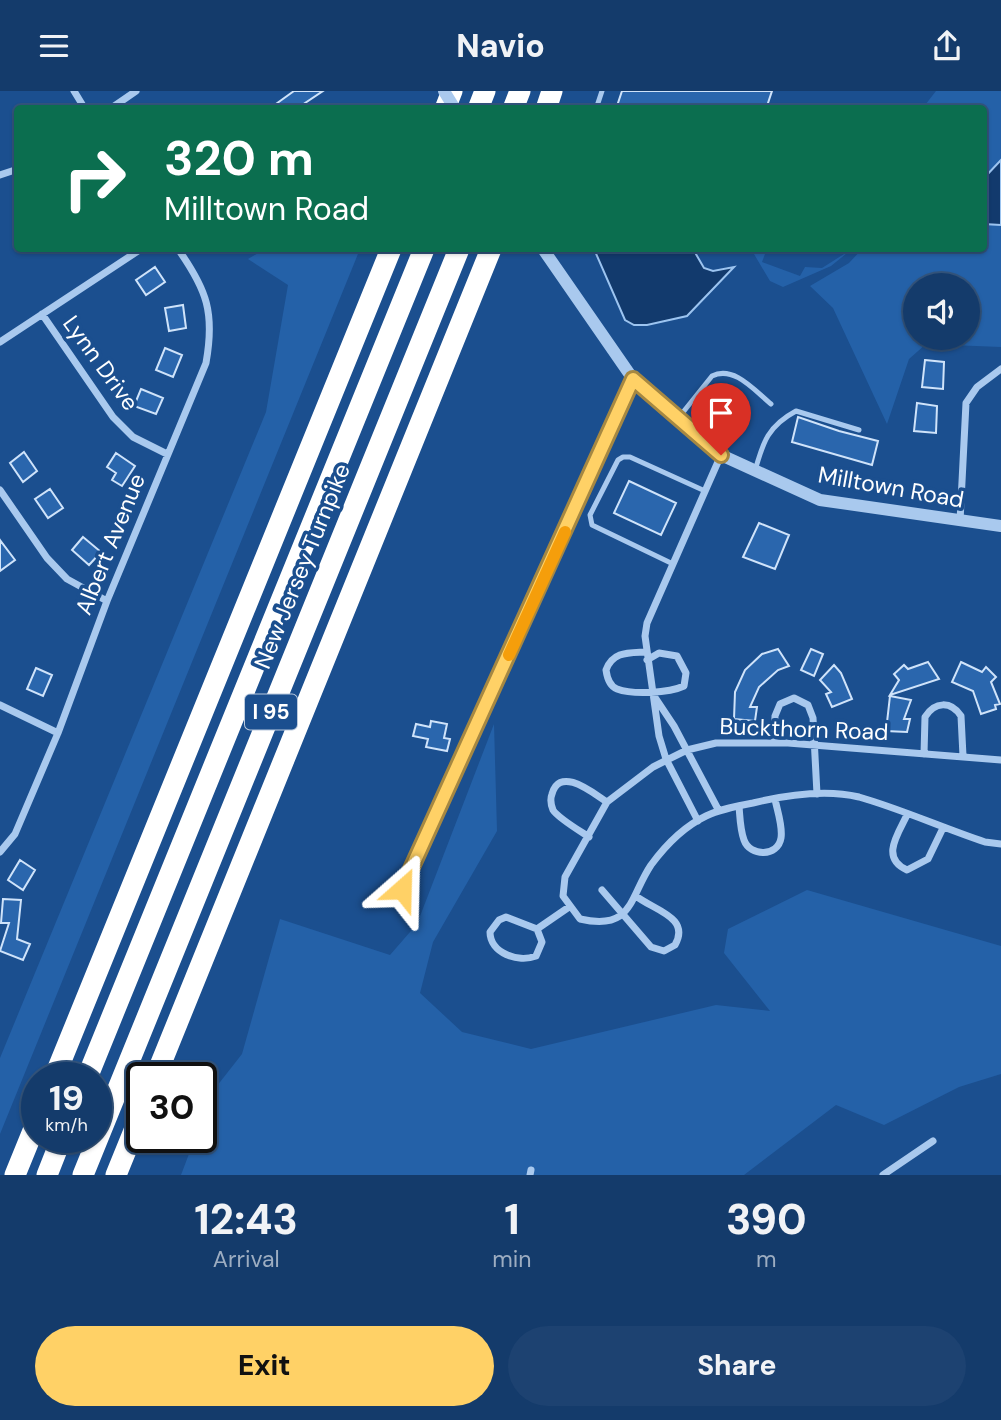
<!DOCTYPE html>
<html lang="en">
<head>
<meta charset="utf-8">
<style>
  :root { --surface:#143b6b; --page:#1d4271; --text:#f1f3f6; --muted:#9dadc1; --line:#33557e; --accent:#ffd166 }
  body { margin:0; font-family:"DM Sans",sans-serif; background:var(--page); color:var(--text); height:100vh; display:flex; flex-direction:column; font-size:26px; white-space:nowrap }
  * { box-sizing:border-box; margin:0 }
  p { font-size:23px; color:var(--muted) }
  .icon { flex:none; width:38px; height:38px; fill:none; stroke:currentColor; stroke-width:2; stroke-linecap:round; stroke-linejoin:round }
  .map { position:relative; height:1084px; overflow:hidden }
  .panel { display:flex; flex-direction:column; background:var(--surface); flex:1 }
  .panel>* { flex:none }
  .hud { position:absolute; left:14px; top:14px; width:973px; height:147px; border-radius:7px; box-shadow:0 2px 5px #0004,0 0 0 2px var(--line); background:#0b6e4f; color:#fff; overflow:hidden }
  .buttons { position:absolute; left:903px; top:182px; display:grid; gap:14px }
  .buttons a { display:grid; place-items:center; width:77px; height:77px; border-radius:50%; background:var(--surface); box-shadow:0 2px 5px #0004,0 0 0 2px var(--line); font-size:35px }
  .speed { position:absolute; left:21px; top:971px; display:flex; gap:14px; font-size:35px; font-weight:700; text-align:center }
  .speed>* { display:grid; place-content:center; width:91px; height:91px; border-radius:50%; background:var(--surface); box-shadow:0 2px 5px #0004,0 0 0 2px var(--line); line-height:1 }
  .speed small { font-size:18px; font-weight:400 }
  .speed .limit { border:4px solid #111; border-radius:10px; background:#fff; color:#111 }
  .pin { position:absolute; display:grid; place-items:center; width:60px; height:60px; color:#fff; margin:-72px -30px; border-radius:50% 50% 50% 0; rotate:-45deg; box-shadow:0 0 7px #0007 }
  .pin .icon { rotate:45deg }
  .me { position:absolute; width:77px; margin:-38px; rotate:25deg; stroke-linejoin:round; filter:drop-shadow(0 0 5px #0008) }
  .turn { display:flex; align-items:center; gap:24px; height:147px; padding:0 35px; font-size:32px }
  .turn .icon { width:91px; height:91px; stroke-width:2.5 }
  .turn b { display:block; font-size:49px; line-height:60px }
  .eta { display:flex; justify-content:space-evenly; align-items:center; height:119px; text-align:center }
  .eta b { font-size:42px; font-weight:800; line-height:49px }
  .cta { display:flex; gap:14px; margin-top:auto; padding:14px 35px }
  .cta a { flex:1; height:80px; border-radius:42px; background:var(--accent); color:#111; font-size:28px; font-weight:800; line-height:80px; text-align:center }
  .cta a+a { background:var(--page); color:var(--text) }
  header { display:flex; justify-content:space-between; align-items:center; height:91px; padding:0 35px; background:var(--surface); font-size:32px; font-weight:800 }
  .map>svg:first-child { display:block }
</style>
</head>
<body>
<header><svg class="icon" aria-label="menu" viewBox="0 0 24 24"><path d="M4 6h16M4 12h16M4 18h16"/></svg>Navio<svg class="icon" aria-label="share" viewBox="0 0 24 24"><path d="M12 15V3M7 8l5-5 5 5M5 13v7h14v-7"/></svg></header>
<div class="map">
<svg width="1001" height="1084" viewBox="0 0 1001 1084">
  <rect width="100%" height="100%" fill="#1b4f8f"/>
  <!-- green -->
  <path fill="#2461a8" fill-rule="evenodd" d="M936,0H1001V69L984,87V18H922Z
    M984,133L1001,134V256L926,253L909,268L887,333L833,217L810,195L849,172L862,158H984ZM915,194H968V247H915Z
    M265,158H360L0,1043V967L266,321L288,194L248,168Z
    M751,158H757L765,163L762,171L800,185L805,176L822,177L852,158L831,175L783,196L770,190Z
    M494,633L497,740L433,851L420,902L462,941L531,958L716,914L770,920L724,862L728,838L807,799L1001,855V983L959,996L884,1034L836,1014L744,1084H181L195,1047L201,1046V1031L213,1000L242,963L280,828L390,864L417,833Z"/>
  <!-- water -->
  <path fill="#123a6d" stroke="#9cc4f0" stroke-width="2" d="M1001,69V134L984,133V87Z
    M594,158H693L704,177L713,180L734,176L687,225L647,234H634L625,229Z"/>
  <!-- building -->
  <path fill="#2a66ad" stroke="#cfe3fa" stroke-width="2" d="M294,0H323L296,18H269Z
    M622,0H772L766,18H616Z
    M155,176L165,191L146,204L136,189Z
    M183,214L186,237L169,240L165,217Z
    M165,257L182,264L173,286L156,279Z
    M925,269L944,271L943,298L922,296Z
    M141,298L163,307L156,323L134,315Z
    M917,312L937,315L936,342L914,340Z
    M798,326L839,340L878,350L872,374L792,351Z
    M24,361L37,380L23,391L10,372Z
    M116,362L135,375L122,395L112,389L116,382L107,376Z
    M629,390L676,412L661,444L614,422Z
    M50,398L63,417L48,427L35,408Z
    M759,432L789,444L775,478L743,466Z
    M83,446L101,461L89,474L72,459Z
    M0,449L15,469L0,480Z
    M778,558L789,575L778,579L759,596L750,616H757L755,630L734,628L735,601L745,579L762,563Z
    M811,558L823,563L814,585L801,579Z
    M928,571L939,588L890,604L899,589L894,583L904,574L908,578Z
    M961,571L982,581L986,576L996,586L991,591L1000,613L995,614L996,618L981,623L973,600L952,591Z
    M834,574L841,582L852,608L832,616L826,603L831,601L820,589Z
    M36,577L52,584L43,605L27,598Z
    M890,605L911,609L904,628H910L907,641L886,640Z
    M431,630L447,633L444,647L450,648L447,660L426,656L428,648L413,645L416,633L430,636Z
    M20,769L35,779L23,799L8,789Z
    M3,808L21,809L17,848L30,853L23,869L0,860L9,832H1Z"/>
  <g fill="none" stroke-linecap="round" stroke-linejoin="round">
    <!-- service -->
    <path stroke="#a9c9ee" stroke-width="5" d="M596,18L602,0
      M680,325L712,285C734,274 755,300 771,313
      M755,380C763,351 768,335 796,320L859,339
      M673,473L592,434L590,424L618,369L623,366H630L705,400"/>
    <!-- minor -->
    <path stroke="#a9c9ee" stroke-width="7" d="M74,0L85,18
      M110,18L136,0
      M0,84L18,78
      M42,223L113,326L133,346L167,363
      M0,251L141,158
      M0,399L47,467L67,488L107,510
      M960,430L966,312L977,296L1001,278
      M646,561C629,562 613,560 606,579C607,586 609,595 617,598C633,604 669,602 684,595L686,582L677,565L659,562L647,569
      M652,602L674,635L719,720
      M0,614L58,642
      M774,652L775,625L780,613L794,607L808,614L813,627L817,703
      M924,663L925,626C935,610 951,610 961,625L963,665
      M1001,669L788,652H716L687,659L653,676L607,711L565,786L563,805L580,828C633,840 629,807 651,774C665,755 685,735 706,725C721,718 737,715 753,712C786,704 825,698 859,706C901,718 943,737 985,751L1001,753
      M739,715C740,726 740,738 744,749C750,766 778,766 781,747C783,735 777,719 775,708
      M907,724C898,743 880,767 907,779L928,768L943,737
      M698,730L666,668L659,645L645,545L647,532L721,364
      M589,746C580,740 558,727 553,719C551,714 550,708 552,703C560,674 594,703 607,711
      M0,761L15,743L58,642L107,510L206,272C215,222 207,199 178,158
      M402,798L633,288
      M602,799L651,856L664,860L675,854C691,826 653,819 636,805
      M506,826L537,838L542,851L536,865C518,872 490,862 490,841L499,829Z
      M537,838L569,816
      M530,1084L531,1079
      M883,1084L933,1050"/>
    <!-- tertiary -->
    <path stroke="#a9c9ee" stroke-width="12" d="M543,158L633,288L721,364L820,409L1001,435"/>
    <!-- motorway -->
    <path stroke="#fff" stroke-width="21" d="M445,18L452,0
      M478,18L485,0
      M513,18L520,0
      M546,18L552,0
      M54,987L391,158
      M87,987L424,158
      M155,987L491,158
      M15,1084L37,1030
      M47,1084L62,1046
      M83,1084L459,158
      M116,1084L142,1020"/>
    <!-- tertiary-bridge -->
    <path stroke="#a9c9ee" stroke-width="12" d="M444,0L455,18"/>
  </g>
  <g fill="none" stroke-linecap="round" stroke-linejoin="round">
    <defs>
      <path id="route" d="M402,798L633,288L721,364"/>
    </defs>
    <!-- route casing -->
    <use href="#route" stroke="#a68842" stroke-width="18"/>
    <!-- route -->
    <use href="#route" stroke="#ffd166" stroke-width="12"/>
    <!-- slow -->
    <path stroke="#f59e0b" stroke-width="12" d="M509,564L565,441"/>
  </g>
  <g text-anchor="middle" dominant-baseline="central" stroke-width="7" stroke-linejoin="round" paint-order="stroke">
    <!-- shield labels -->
    <rect fill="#1b4f8f" stroke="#bbcadd" stroke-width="2" x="245" y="603.5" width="52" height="35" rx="5"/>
    <g font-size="21" font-weight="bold" fill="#fff">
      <text x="271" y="621">I 95</text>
    </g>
    <!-- street labels -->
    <g font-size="23" fill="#fff" stroke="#1b4f8f">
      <text transform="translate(101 272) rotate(54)">Lynn Drive</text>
      <text transform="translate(891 396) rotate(10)">Milltown Road</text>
      <text transform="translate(110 453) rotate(-68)">Albert Avenue</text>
      <text transform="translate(302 475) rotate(-68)">New Jersey Turnpike</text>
      <text transform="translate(804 638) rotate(2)">Buckthorn Road</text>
    </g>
  </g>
</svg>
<div class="buttons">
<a><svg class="icon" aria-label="sound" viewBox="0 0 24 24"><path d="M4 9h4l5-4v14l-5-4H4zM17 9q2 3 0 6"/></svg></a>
</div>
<div class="speed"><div>19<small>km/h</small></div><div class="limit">30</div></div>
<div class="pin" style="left:721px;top:364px;background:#d93025"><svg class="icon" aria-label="arrive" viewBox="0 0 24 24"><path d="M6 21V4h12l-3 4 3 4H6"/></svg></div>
<svg class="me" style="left:402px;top:798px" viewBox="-20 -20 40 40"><path d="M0-17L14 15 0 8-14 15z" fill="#ffd166" stroke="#fff" stroke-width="4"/></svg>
<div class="hud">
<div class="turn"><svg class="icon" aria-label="right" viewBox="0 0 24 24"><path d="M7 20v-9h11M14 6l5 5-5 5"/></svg><div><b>320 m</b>Milltown Road</div></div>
</div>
</div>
<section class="panel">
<div class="eta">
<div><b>12:43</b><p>Arrival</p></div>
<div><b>1</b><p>min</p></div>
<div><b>390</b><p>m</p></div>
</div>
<div class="cta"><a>Exit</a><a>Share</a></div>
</section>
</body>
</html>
